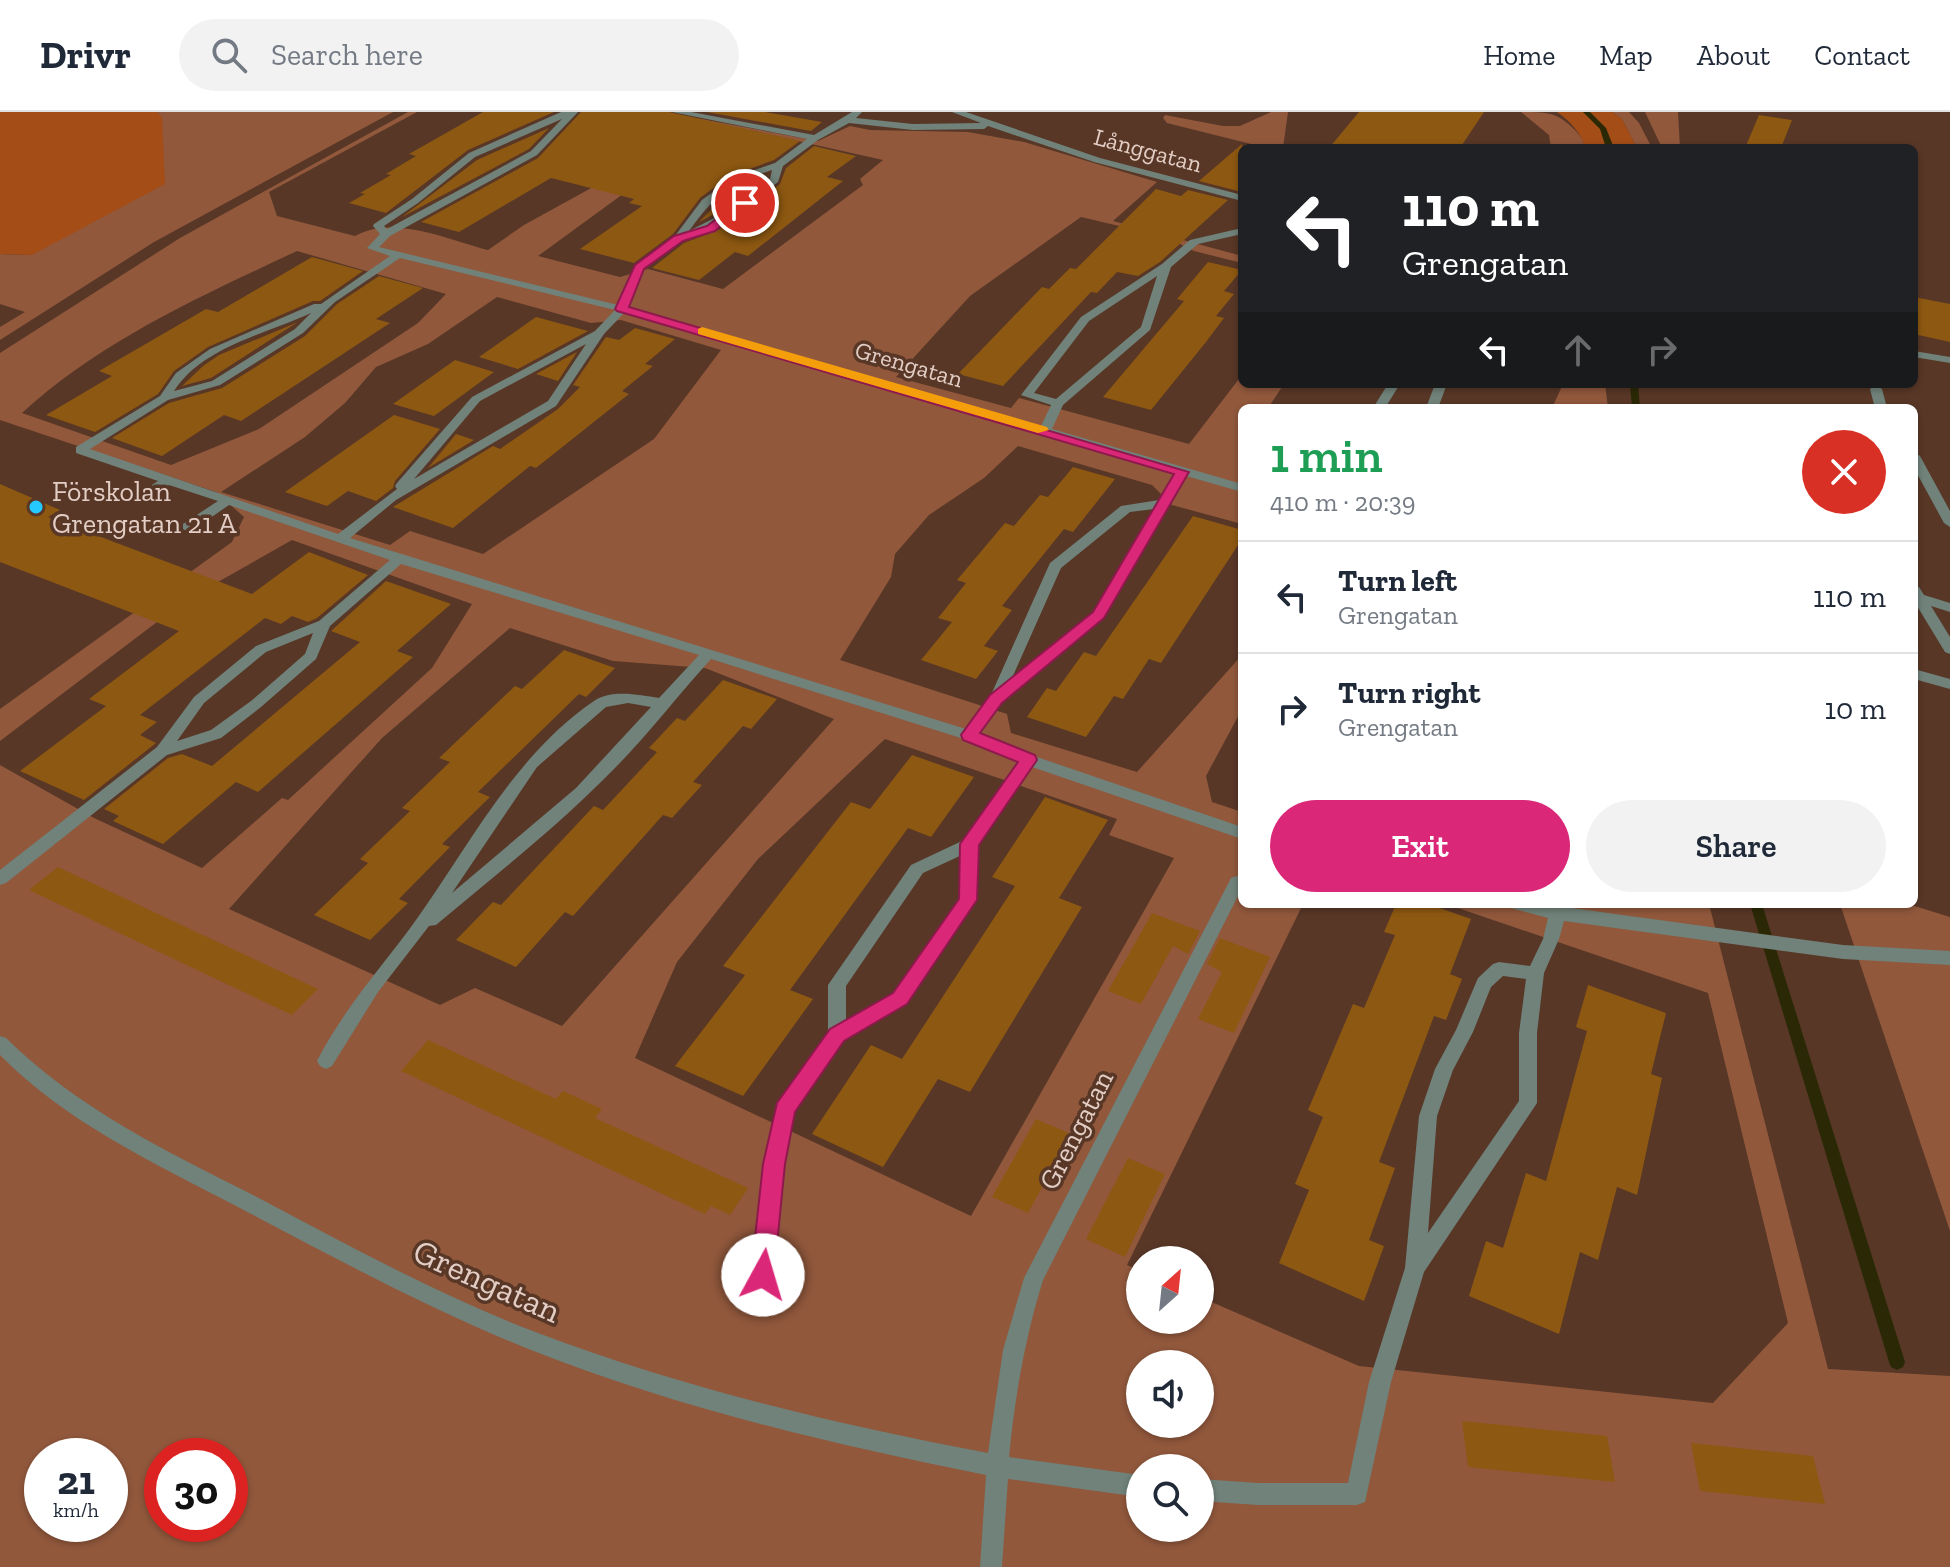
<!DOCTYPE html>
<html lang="en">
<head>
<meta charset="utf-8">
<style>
  :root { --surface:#fff; --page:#f2f2f3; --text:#1f2937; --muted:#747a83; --line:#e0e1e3; --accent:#db2777 }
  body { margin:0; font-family:"Zilla Slab",serif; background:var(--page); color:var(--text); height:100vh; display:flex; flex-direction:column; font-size:30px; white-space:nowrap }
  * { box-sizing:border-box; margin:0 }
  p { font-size:26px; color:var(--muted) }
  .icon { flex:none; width:44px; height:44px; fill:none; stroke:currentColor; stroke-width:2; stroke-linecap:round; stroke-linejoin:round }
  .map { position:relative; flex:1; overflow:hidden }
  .panel { position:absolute; left:1238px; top:292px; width:680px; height:504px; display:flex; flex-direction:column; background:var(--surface); border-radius:12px; box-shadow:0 2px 6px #0004 }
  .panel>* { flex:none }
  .guide { position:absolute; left:1238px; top:32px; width:680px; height:244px; border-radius:12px; box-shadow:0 2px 6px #0004; background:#202124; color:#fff; overflow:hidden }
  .needle { width:52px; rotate:27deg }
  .buttons { position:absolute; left:1126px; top:1134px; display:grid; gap:16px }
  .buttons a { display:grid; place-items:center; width:88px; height:88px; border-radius:50%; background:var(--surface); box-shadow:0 2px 6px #0004; font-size:40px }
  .speed { position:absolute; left:24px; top:1326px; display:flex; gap:16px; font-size:40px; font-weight:700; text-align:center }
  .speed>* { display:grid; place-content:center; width:104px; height:104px; border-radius:50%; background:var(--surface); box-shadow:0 2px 6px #0004; line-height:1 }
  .speed small { font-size:20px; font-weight:400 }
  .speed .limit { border:12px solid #d22; background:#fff; color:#111 }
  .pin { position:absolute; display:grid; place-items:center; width:68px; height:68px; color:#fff; margin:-34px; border:4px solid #fff; border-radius:50%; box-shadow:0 2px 8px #0007 }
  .me { position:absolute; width:88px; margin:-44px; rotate:6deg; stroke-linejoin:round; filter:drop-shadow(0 0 6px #0008) }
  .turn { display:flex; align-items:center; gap:28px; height:168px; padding:0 32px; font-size:36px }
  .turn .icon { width:104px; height:104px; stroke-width:2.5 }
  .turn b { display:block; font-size:56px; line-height:68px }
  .lanes { display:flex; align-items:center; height:76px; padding:0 32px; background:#0003; justify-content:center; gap:40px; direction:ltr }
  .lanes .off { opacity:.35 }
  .round { display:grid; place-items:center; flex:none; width:84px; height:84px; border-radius:42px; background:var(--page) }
  .headline { display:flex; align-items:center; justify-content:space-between; height:136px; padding:0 32px }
  h1 { font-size:48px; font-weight:600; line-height:60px; color:#1e9e55 }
  .button { display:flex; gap:16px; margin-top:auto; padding:16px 32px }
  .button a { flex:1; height:92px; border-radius:48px; background:var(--accent); color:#fff; font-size:32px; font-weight:600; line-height:92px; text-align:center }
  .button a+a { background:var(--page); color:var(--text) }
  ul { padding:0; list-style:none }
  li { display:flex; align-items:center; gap:24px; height:112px; padding:0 32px; border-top:2px solid var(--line) }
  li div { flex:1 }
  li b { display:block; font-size:30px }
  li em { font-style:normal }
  header { display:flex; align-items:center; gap:48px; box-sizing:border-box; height:112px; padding:0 40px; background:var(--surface); border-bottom:2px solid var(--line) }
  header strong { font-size:38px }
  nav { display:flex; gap:44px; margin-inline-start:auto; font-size:28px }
  .search { width:560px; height:72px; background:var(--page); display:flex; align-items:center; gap:20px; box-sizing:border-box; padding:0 28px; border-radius:44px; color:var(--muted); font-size:30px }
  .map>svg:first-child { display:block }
</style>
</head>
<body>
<header>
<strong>Drivr</strong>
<div class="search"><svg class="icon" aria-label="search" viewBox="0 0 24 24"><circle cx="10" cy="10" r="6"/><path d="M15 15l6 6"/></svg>Search here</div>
<nav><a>Home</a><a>Map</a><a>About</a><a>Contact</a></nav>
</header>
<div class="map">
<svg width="1950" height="1455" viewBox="0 0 1950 1455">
  <rect width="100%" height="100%" fill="#583727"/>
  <!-- green -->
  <path fill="#91583c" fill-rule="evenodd" d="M157,0H393L154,130L0,228V215L25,200L0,192V142L32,143L162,6Z
    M408,0H417L269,80L277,104L355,124C393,102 449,128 488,138L524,113L613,64L648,0H664L818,29L850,14L870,18L968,20L1024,30L1157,70L1113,109L1242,144V151L1194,139L1166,125L1081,105L970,184L896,265L1011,296L1019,286L1189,332L1242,263V272H1284L1268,296H1242V412L1172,393L1152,373L1018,334L984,366L929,403L895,442L891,465L840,548L1007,602L1011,621L1137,660L1242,543V597L1206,664L1212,690L1242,700V792H1303L1127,1153L1140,1159V1208H1200V1185L1359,1254L1713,1291L1788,1211L1708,881L1446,792H1709L1828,1257L1950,1264V1455H0V653L94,706L202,756L282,686L288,688L432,556L472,492L292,428L186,488L0,629V597L232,430L244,405L216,380L0,308V241L180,126ZM740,16L883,48L860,67L863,73L723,177L648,157L620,165L538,144L682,39ZM297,139L446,182L418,211L259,317L171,353L22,301C100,229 201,184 297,139ZM497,185L591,211L621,208L721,238L654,327L483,442L410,419L390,433L221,380L305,325L345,291L376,255L428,232ZM510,516L613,549L705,556L834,607L562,914L475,876L440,893L229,797L382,626ZM885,627L1117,707L1109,723L1174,746L971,1104L635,946L677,850L758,747ZM1140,1252H1200V1312H1140ZM42,1344H110V1412H42ZM162,1344H230V1412H162ZM1140,1356H1200V1416H1140Z
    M1271,0H1288L1283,36H1267L1167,11L1163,6L1165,3L1223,14H1240Z
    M1521,0C1548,0 1557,0 1575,18C1581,25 1584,28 1585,36H1551L1549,23Z
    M1612,0H1629L1639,11L1652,36H1637L1622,7Z
    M1645,0H1678L1680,36H1662Z
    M1563,272H1605L1608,296H1552Z
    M1840,792H1908L1950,805V1119Z"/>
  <!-- forest -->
  <path fill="#a54d17" d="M0,0H157L162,5L165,72L32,143L0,142Z
    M1557,0H1612L1622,7L1637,36H1585C1583,23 1568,7 1557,0Z"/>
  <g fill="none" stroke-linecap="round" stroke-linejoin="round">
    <!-- stream -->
    <path fill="#2b2905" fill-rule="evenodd" d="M1583,0H1590L1606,16L1614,36H1606L1600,17Z
      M1630,272H1638L1640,296H1632Z
      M1750,792H1762L1905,1250L1903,1255L1897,1258L1891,1255L1889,1250Z"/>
  </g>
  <!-- building -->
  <path fill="#8d5811" d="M483,0H554L468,38L386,101L349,91L365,82L360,81L391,63L386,62L416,44L409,42Z
    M581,0H669L800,29L774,48L730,64L700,86L673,122L634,151L580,137L642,94L629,91L634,87L551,66L459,120L421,110L538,46Z
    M707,0H765L822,10L811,19Z
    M1359,0H1484L1460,36H1329Z
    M1759,3L1792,8L1781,36H1745Z
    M549,16L529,37L402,105L477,48Z
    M1242,32V75L1238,79L1199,69Z
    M814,34L856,44L827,65L843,69L748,144L735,140L699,168L652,156L684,131L713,120L746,99L780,72L786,56Z
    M768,63L724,97L699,110L726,83Z
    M1156,77L1181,84L1188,78L1228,88L1160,150L1138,164L1117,160L1097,181L1091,180L1003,274L958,262L1042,175L1049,177L1070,156L1076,157Z
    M312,145L363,159L320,189H313L208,235L174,259L158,282L95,320L46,303L112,264L99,259L206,197L218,200Z
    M1208,150L1242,158L1224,179L1234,182L1216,204L1224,206L1206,230L1151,298L1103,285L1184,189L1177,187Z
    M379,164L423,176L376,207L390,211L241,309L224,303L162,344L112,326L169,291L222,276L305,224L337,192Z
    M1914,185L1950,192V230L1914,222Z
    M536,205L588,219L518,257L479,245Z
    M298,210L211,266L182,274L203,254L219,243Z
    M635,216L675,227L645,252L653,254L622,279L629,282L536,356L530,354L453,416L393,395L493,334L500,337L558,297L580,275L573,273L606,225L619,228Z
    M577,240L558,269L536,262Z
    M455,248L494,260L434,304L393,292Z
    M394,303L440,317L395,369L393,376L376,389L348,379L327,394L285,380Z
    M456,322L474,328L428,356Z
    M1073,355L1115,367L1073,420L1064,417L1002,494L1012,498L984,534L998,539L976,567L921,548L952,510L938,506L966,471L957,468L1005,411L1014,414L1040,383L1048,385Z
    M0,372L60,398L48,405L252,482L309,440L368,463L317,506L308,510L292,504L281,512L265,506L140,603L157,610L140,623L156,631L84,688L20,659L106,594L89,587L179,519L0,450Z
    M1193,404L1242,418V427L1161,551L1149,547L1123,587L1114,584L1086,625L1027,605L1047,576L1056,579L1084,540L1096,544Z
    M386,469L451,492L397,539L413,545L258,680L236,670L163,732L113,709L119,704L104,697L168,646L182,642L212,654L360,530L331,519Z
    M564,538L615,556L586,585L579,582L478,680L490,685L442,732L450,735L399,787L408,791L370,828L314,803L368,751L360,747L410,699L402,696L450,650L439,646L515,574L522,577Z
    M723,568L777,587L751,617L743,614L693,670L702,673L672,706L663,703L573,804L565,800L516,855L456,828L493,790L501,793L594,694L603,698L657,640L649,636L677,606L685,609Z
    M912,643L974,665L931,725L908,716L790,878L813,887L743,984L675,954L745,863L723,854L851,690L870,697Z
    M1045,685L1108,708L1059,786L1082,795L970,980L938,967L883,1055L812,1022L871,933L902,947L1015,774L992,765Z
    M58,755L318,877L292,903L29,778Z
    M1396,792H1428L1471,807L1450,862L1462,867L1446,908L1434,904L1379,1050L1395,1056L1369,1128L1384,1134L1364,1189L1279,1151L1309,1078L1295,1072L1323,1005L1308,998L1353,892L1364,896L1395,823L1384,820Z
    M1152,801L1200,819L1188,842L1173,834L1141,892L1108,879Z
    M1220,826L1270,845L1234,921L1198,907L1222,860L1207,852Z
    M1588,873L1666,901L1651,962L1662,966L1637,1083L1617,1075L1598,1148L1580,1140L1559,1222L1469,1184L1486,1129L1503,1136L1526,1061L1546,1069L1587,919L1576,915Z
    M428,928L556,987L563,979L602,997L595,1006L748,1076L730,1103L711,1094L705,1102L401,959Z
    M1036,1007L1071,1022L1028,1101L992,1085Z
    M1128,1046L1165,1062L1125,1145L1086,1127Z
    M1462,1309L1607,1324L1615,1370L1468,1355Z
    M1691,1331L1813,1344L1825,1392L1700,1379Z"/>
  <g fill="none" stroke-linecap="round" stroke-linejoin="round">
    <!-- street -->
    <path fill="#70827a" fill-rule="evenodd" d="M561,0H578L537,43L390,124L379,135L618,193L635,154L675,124L702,88L732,66L775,51L807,27L672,0H691L814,23L852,0H862L856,6L913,12L981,11L952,0H966L1100,46L1242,83V89L1094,50L988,14L984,17L913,18L849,11L818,28L783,54L778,70L744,96L711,117L683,128L644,158L628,195L1041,314L1051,293L1021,283L1081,205L1162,152L1190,128L1242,116V122L1198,132L1171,155L1150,218L1063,293L1052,317L1242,372V380L1186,364L1104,506L1001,590L978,621L1034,644L1242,715V727L1032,655L978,733L976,788L906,891L843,928L794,999L784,1052L773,1163L770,1170L763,1172L756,1170L753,1163L764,1052L776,997L828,922V873L911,753L964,728L1020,650L964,627L711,547C678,583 648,623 613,658C558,714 496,763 436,813L429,814L378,880L332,954L326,957L320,954L317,949C342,900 378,859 411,815C468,737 512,645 594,589C612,577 639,583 659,586L699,543L401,452L330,514L316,547L261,595L221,626L167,643L6,771L0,773V758L157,635L194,585L256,534L319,509L390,448L229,393L193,418H183V412L218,389L169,373L145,390H135V384L158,369L76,341V335L160,284L176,261L210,237L314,192H321L390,144L367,136L380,122L373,114L374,112L412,87L469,41ZM562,7L531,39L387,117L384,114L418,91L475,45ZM772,58L770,67L726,100L689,119C716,82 729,73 772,58ZM400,146L615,198L595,219L472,285L397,371L395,374L397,377L338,422L90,337L168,288L220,273L303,221L335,190ZM1157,164L1141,215L1056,287L1034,281L1089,209ZM311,201L295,217L212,269L174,279C202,235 266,222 311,201ZM624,201L1175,361L1159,388L1121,394L1050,451L991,583L966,617L350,426L396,388L556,294L604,222ZM586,232L548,289L414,367L480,289ZM1154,397L1094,500L1012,566L1061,456L1130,400ZM313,521L305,542L251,589L211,618L177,629L204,591L266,540ZM628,591L651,595L576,676L452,781L537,655L606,595ZM962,743L960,787L894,881L846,909V874L923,761Z
      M1914,239L1950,245V251L1914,245Z
      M1388,272H1400L1385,296H1373Z
      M1435,272H1447L1438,296H1426Z
      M1876,273L1882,277L1887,296H1875L1870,277Z
      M1914,340L1920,344L1950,399V415L1944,411L1914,356Z
      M1914,474L1919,475L1924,483L1950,491V500L1931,494L1950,525V542L1945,540L1914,489Z
      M1914,557L1950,567V577L1914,567Z
      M1237,764L1242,765V776L1043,1168C1025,1226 1015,1284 1009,1345L1140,1363V1385L1008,1367L1002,1455H980L986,1363C831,1332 673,1295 526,1236C427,1196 333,1145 238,1095C154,1051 67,1011 0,943V924L6,926C78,997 166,1039 255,1084C348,1133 440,1184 538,1221C683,1276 836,1312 988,1341L1003,1238L1024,1166L1229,770L1231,766Z
      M1509,792H1542L1843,833L1950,839V853L1843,847L1564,809L1559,827L1544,861L1537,921V991L1424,1160L1391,1270L1365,1390L1357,1393H1258L1200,1389V1367L1258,1371H1348L1369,1270L1405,1156L1419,1004L1435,957L1456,918L1478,866L1493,852L1499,850L1530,854L1543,827L1548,806L1511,796ZM1503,864L1526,867L1519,921V989L1428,1121L1437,1004L1453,958L1473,920L1491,875Z"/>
  </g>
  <!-- route -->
  <path fill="#db2777" stroke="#8e194d" stroke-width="2" d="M741,88L751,91L715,119L683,129L644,157L629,195L1189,360L1104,506L1002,591L980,621L1035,643L1037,648L979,733L977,788L907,892L844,929L795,1000L785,1052L774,1163L771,1170L763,1174L755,1170L751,1163L763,1052L777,991L830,917L893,881L959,787L960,732L1018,650L963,628L961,623L990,583L1093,500L1174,362L617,199L615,197L635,153L674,124L707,114Z"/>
  <!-- slow -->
  <path fill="#f59e0b" d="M702,215L1047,315L1049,318L1038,321L698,222V217Z"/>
  <!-- markers -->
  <circle fill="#25c9fe" stroke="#583727" stroke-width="3" cx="36" cy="395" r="8"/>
  <g text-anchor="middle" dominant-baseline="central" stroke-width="7" stroke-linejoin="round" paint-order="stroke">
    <!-- far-street labels -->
    <g font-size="24" fill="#e3cec5" stroke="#583727">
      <text transform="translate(1148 38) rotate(15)">Långgatan</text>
      <text transform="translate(909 252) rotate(16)">Grengatan</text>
    </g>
    <!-- poi labels -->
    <g font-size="28" fill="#e3cec5" stroke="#583727" text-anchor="start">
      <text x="52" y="379">Förskolan<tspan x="52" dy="32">Grengatan 21 A</tspan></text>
    </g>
    <!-- street labels -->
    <g font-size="28" fill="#e3cec5" stroke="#583727">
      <text transform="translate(1076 1018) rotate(-63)">Grengatan</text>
    </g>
    <!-- near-street labels -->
    <g font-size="34" fill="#e3cec5" stroke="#583727">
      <text transform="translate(487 1169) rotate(24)">Grengatan</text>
    </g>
  </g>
</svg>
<div class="buttons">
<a><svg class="needle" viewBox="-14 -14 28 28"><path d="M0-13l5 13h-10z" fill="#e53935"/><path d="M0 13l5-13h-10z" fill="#747a83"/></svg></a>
<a><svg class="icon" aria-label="sound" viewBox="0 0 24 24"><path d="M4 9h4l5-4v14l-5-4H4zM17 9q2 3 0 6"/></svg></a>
<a><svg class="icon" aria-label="search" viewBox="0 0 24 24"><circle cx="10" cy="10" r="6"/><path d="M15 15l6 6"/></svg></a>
</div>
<div class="speed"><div>21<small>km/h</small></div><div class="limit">30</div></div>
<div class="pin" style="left:745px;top:91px;background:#d93025"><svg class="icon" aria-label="arrive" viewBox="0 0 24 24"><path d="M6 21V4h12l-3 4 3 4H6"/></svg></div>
<svg class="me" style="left:763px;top:1163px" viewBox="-20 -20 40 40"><circle r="19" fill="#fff"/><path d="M0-13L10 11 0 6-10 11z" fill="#db2777"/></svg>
<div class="guide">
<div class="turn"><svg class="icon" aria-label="left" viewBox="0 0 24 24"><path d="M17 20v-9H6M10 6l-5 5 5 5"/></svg><div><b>110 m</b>Grengatan</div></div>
<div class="lanes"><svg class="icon" aria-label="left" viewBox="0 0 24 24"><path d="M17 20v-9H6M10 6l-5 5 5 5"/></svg><svg class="icon off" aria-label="ahead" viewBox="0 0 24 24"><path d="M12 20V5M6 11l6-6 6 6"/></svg><svg class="icon off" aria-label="right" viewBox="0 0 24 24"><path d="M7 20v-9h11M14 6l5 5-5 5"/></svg></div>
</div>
<section class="panel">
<div class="headline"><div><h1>1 min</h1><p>410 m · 20:39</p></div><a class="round" style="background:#d93025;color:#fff"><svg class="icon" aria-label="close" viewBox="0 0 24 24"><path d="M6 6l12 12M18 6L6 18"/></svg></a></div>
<ul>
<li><svg class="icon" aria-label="left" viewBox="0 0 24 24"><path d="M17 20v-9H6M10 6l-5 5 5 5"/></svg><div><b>Turn left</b><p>Grengatan</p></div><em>110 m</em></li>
<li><svg class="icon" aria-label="right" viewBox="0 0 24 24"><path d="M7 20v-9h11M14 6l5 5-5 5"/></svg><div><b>Turn right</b><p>Grengatan</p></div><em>10 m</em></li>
</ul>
<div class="button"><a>Exit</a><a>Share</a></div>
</section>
</div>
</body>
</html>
